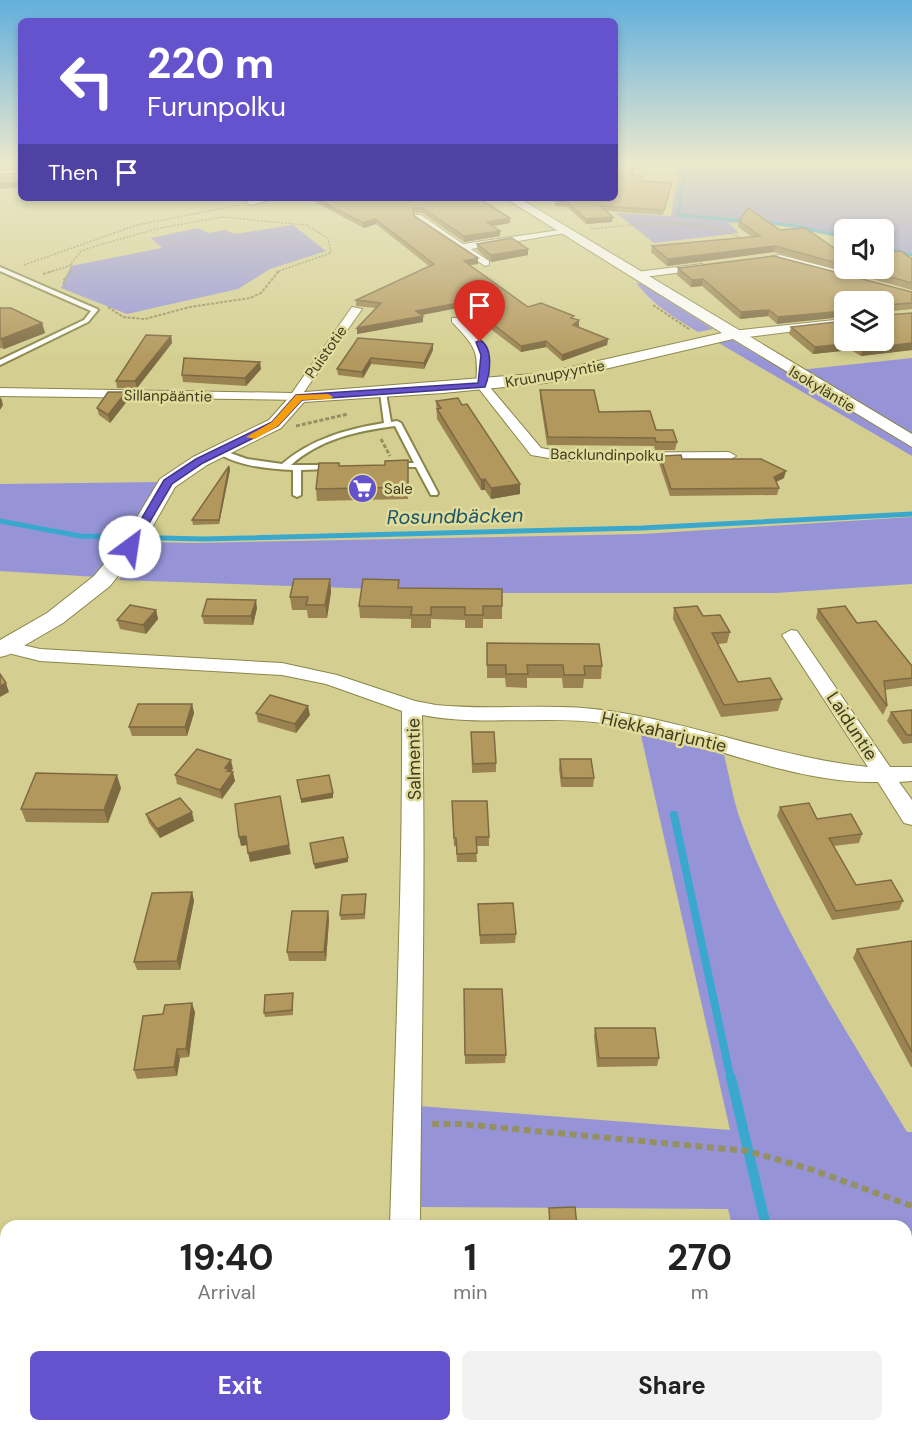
<!DOCTYPE html>
<html lang="en">
<head>
<meta charset="utf-8">
<style>
  :root { --surface:#fff; --page:#f2f2f2; --text:#222; --muted:#767676; --accent:#6453cc }
  body { margin:0; font-family:"DM Sans",sans-serif; background:var(--page); color:var(--text); height:100vh; display:flex; flex-direction:column; font-size:22px; white-space:nowrap }
  * { box-sizing:border-box; margin:0 }
  p { font-size:20px; color:var(--muted) }
  .icon { flex:none; width:33px; height:33px; fill:none; stroke:currentColor; stroke-width:2; stroke-linecap:round; stroke-linejoin:round }
  .map { position:relative; flex:1; overflow:hidden }
  .drawer { position:absolute; left:0px; top:1220px; width:912px; height:212px; display:flex; flex-direction:column; background:var(--surface); border-radius:18px 18px 0 0; box-shadow:0 3px 9px #0003 }
  .drawer>* { flex:none }
  .guide { position:absolute; left:18px; top:18px; width:600px; height:183px; border-radius:9px; box-shadow:0 3px 9px #0003; background:#6453cc; color:#fff; overflow:hidden }
  .fabs { position:absolute; left:834px; top:219px; display:grid; gap:12px }
  .fabs a { display:grid; place-items:center; width:60px; height:60px; border-radius:9px; background:var(--surface); box-shadow:0 3px 9px #0003; font-size:30px }
  .pin { position:absolute; display:grid; place-items:center; width:51px; height:51px; color:#fff; margin:-62px -26px; border-radius:50% 50% 50% 0; rotate:-45deg; box-shadow:0 0 6px #0007 }
  .pin .icon { rotate:45deg }
  .me { position:absolute; width:66px; margin:-33px; rotate:31deg; stroke-linejoin:round; filter:drop-shadow(0 0 4px #0008) }
  .turn { display:flex; align-items:center; gap:21px; height:126px; padding:0 30px; font-size:27px }
  .turn .icon { width:78px; height:78px; stroke-width:2.5 }
  .turn b { display:block; font-size:42px; line-height:51px }
  .then { display:flex; align-items:center; height:57px; padding:0 30px; background:#0003; gap:12px; font-size:22px }
  .eta { display:flex; justify-content:space-evenly; align-items:center; height:102px; text-align:center }
  .eta b { font-size:36px; font-weight:700; line-height:42px }
  .cta { display:flex; gap:12px; margin-top:auto; padding:12px 30px }
  .cta a { flex:1; height:69px; border-radius:9px; background:var(--accent); color:#fff; font-size:24px; font-weight:700; line-height:69px; text-align:center }
  .cta a+a { background:var(--page); color:var(--text) }
  .map>svg:first-child { display:block }
</style>
</head>
<body>
<div class="map">
<svg width="912" height="1430" viewBox="0 0 912 1430">
  <rect width="100%" height="100%" fill="#d4cf90"/>
  <!-- green -->
  <path fill="#9694d7" d="M637,163H912V256L884,249V230H844V238L772,224L729,223L739,233L654,243L616,213L671,216L679,166Z
    M293,225L326,251L270,269L238,289L127,314L61,288L71,266L162,248L151,238L198,228L208,233L226,230L234,234Z
    M636,283L642,284L713,329L698,332C675,318 653,305 636,283Z
    M731,339L912,447V456L717,342Z
    M912,358V433L799,370Z
    M161,482L121,547L97,577L0,571V484Z
    M912,517V584L776,593H494L119,580L148,542L197,543L643,534Z
    M640,731L724,755C729,774 732,794 738,813C775,921 848,1034 907,1132H912V1430H771L770,1425H906V1226L732,1225L728,1209L419,1207V1106L730,1130Z"/>
  <g fill="none" stroke-linecap="round" stroke-linejoin="round">
    <!-- stream-far3 -->
    <path stroke="#3aa8cd" stroke-width="3" d="M686,163L678,215L748,221
      M762,222L796,226L844,237
      M884,247L912,255"/>
    <!-- stream-far2 -->
    <path stroke="#3aa8cd" stroke-width="5" d="M0,521L80,536L203,539L642,528L912,514"/>
    <!-- stream-far1 -->
    <path stroke="#3aa8cd" stroke-width="8" d="M674,815L731,1080"/>
    <!-- stream -->
    <path stroke="#3aa8cd" stroke-width="10" d="M731,1078L766,1226
      M813,1425L814,1430"/>
    <defs>
      <path id="service" d="M0,267L97,309L98,310L88,322L0,365V360L84,320L91,311L0,271Z
        M383,391L386,393L391,422L397,421L401,423L438,493L437,495H431L416,467H394L390,465L394,463H414L395,426C357,431 320,439 291,465H330L334,467L330,469L301,470V495L297,497L293,495V470C268,469 235,466 215,451L219,449L247,459L282,464C311,439 347,429 384,423L380,393Z"/>
      <path id="minor" d="M21,170V176L0,177V171Z
        M257,198H276L251,205L246,202Z
        M415,215H421L463,244L566,229L571,232L471,249L489,261V265L485,266L415,219Z
        M780,255L853,274L854,276L849,279L780,261L758,263L753,260Z
        M702,264L707,267L706,269L636,278L631,275L636,272Z
        M352,307L362,309L304,392V400L0,396V388L292,393Z
        M452,318H460C485,343 491,348 488,385L541,448L567,453L729,452L736,456L729,460L567,461L531,455L476,385C479,351 476,347 452,322Z
        M844,319V325L732,339L726,335L732,331Z
        M791,630L797,631L890,767H912V781L899,782L912,800V825L904,823L878,782C788,784 698,737 609,724C547,714 484,727 422,715C426,885 421,1055 420,1226H390C395,1054 403,882 402,711L326,684L282,675L40,661L0,651V643L5,641L40,649L282,663L337,675L415,701L436,705C494,711 553,702 610,711C697,724 780,758 868,767L782,635Z
        M384,1425H418V1430H384Z"/>
      <path id="tertiary" d="M505,198H519L912,434V447L733,339L545,383L443,393L304,402L281,428L207,465L175,487L141,547L110,586L63,623L8,655L0,657V640L47,613L94,576L121,544L160,479L193,457L269,420L293,393L545,373L722,333Z"/>
    </defs>
    <!-- service casing -->
    <use href="#service" stroke="#8a8548" stroke-width="4"/>
    <!-- minor casing -->
    <use href="#minor" stroke="#8a8548" stroke-width="2"/>
    <!-- tertiary casing -->
    <use href="#tertiary" stroke="#8a8548" stroke-width="2"/>
    <!-- path-far3 -->
    <path stroke="#949061" stroke-width="1.5" stroke-dasharray="2 1.5" stroke-linecap="butt" d="M591,229C642,224 698,216 745,240
      M24,265L137,225L239,205
      M49,272L69,266L81,251L99,245L160,228L222,217L306,225L328,238L331,253L276,272
      M70,272L72,264"/>
    <!-- path-far2 -->
    <path stroke="#949061" stroke-width="2" stroke-dasharray="3 1.5" stroke-linecap="butt" d="M43,274L53,271
      M65,284L63,281L71,271
      M653,305L689,329
      M108,307L123,317L145,319L190,307L250,298L261,293L279,271"/>
    <!-- path-far1 -->
    <path stroke="#949061" stroke-width="3" stroke-dasharray="4 2" stroke-linecap="butt" d="M296,426L348,414
      M381,439L390,456"/>
    <!-- path -->
    <path stroke="#949061" stroke-width="6" stroke-dasharray="7 4.5" stroke-linecap="butt" d="M432,1124H461L748,1151L810,1169L912,1206"/>
    <!-- service -->
    <use href="#service" fill="#fff" fill-rule="evenodd"/>
    <!-- minor -->
    <use href="#minor" fill="#fff" fill-rule="evenodd"/>
    <!-- tertiary -->
    <use href="#tertiary" fill="#fff" fill-rule="evenodd"/>
  </g>
  <!-- wall -->
  <path fill="#9a8351" d="M0,163H21V168L0,169Z
    M637,163L633,175L642,181L672,183L663,215L606,211L612,222L586,224L567,207L555,206V201Z
    M307,198H478L510,218V223L493,226L500,236L464,242L422,213H414V216L478,258V264L470,265L528,307L579,320V326L578,327L608,339L607,345L562,361L546,347L521,352L488,327L486,308L480,320L463,307L422,315L423,322L357,334V328L376,308L356,306V300L429,266L376,224L364,228Z
    M739,221L780,230L833,247L844,246V268H884L912,259V290L774,252L667,266L651,252L652,246L752,237L738,227Z
    M477,244L528,255L491,262L477,250Z
    M678,268L912,292V309L884,312V313L886,315L912,313V350L861,356L851,350L813,354L789,334L791,327L844,321L884,302L777,324L768,316L740,319L702,286L691,287L677,275Z
    M0,308L42,323L45,333L4,349L0,348Z
    M171,336L172,343L137,388H117L116,381Z
    M358,338L433,350L424,369L371,364L363,378L338,375L337,369Z
    M261,369L246,386L183,382L182,375Z
    M540,390L599,412L656,430L677,442L675,450H655L654,446L547,445L540,398Z
    M128,400L110,423L99,415L97,408Z
    M436,401L520,494L491,499L485,490H481L437,419Z
    M660,456L682,459L784,478L776,482L779,488L777,495L670,496L659,463Z
    M408,460V499L317,501L316,489L340,466L385,465Z
    M229,466L230,470L219,524L193,525L192,520Z
    M330,579L331,592L327,618H308L307,610H292L290,597Z
    M399,588L502,606V619H483V628H465V620L431,619V628H411V619L360,618L359,606Z
    M257,608L253,625L204,624L202,616Z
    M674,608L703,616L730,632L727,643L718,644L738,682L782,699L778,711L721,717L673,619Z
    M818,609L857,623L912,666V686L885,690L887,706L883,715L816,618Z
    M156,610L158,619L146,634L120,629L117,620Z
    M487,643L602,666L601,679H584L583,688H563L562,678H527V688L506,687L505,678H487Z
    M192,704L194,713L187,736H132L129,727Z
    M912,710V743L903,744L887,721L891,712Z
    M256,713L310,715L296,733L258,722Z
    M471,732L496,763V772L472,773Z
    M560,759L594,778L593,787H561L559,768Z
    M233,769L231,772L235,781L222,799L177,784L175,775Z
    M121,788L108,823L26,822L21,809Z
    M452,801L489,837V846H476L477,862H457L456,846H454Z
    M780,807L862,834L859,843L833,846L856,885L903,901L899,910L832,920L777,816Z
    M146,814L194,821L160,838L149,823Z
    M192,892L194,901L180,970H137L134,962Z
    M366,899L365,919L341,920L340,915Z
    M478,904L516,934L515,943L480,944Z
    M328,911L329,920L326,961H289L287,952Z
    M912,941V1067H911L853,958L857,949Z
    M464,989L506,1055L505,1063L465,1064Z
    M293,993V1015L265,1017L264,1013Z
    M195,1012L189,1057L180,1058L177,1076L137,1079L134,1070Z
    M595,1028L659,1058L657,1066L597,1067L594,1037Z"/>
  <!-- shaded-wall -->
  <path fill="#7d6a42" d="M21,182V187L0,189V184Z
    M613,217L612,222L586,224V219Z
    M510,218V223L487,227V222Z
    M375,219L376,224L364,228L363,223Z
    M500,231V236L464,242V236Z
    M775,246L774,252L667,266L668,259Z
    M528,249V255L491,262V255Z
    M478,258V264L464,266V261Z
    M703,279L702,286L691,287L692,280Z
    M463,302V307L416,316V311Z
    M486,302V308L480,320V315Z
    M769,310L768,316L740,319L741,312Z
    M844,311V317L777,324L778,317Z
    M423,316V322L357,334V328Z
    M579,320V326L573,331V325Z
    M42,323L45,333L4,349L1,339Z
    M171,336L172,343L137,388L135,381Z
    M608,339L607,345L562,361V355Z
    M546,341V347L521,352V346Z
    M852,343L851,350L813,354L815,347Z
    M912,343V350L861,356L863,349Z
    M433,344V350L424,369V363Z
    M371,358V364L363,378L362,372Z
    M260,362L261,369L246,386L245,378Z
    M126,392L128,400L110,423L108,415Z
    M1,397L3,405L0,410V399Z
    M229,466L230,470L219,524V520Z
    M786,471L784,478L772,484L774,477Z
    M485,479V490H481V480Z
    M520,484V494L491,499V488Z
    M330,579L331,592L327,618L325,605Z
    M256,600L257,608L253,625L251,616Z
    M156,610L158,619L146,634L143,625Z
    M6,683L9,692L0,697V686Z
    M192,704L194,713L187,736L185,727Z
    M308,706L310,715L296,733L295,724Z
    M231,760L233,769L229,773L233,772L235,781L222,799L220,790L225,768Z
    M117,775L121,788L108,823L104,810Z
    M333,793V798L301,803V799Z
    M192,812L194,821L160,838L157,829Z
    M246,836L248,845L241,846L239,837Z
    M289,845L291,854L250,862L248,853Z
    M348,858V862L315,869L314,864Z
    M192,892L194,901L180,970L177,961Z
    M328,911L329,920L326,961L324,952Z
    M192,1003L195,1012L189,1057L186,1049Z
    M177,1049L180,1058L177,1076L174,1067Z"/>
  <!-- building -->
  <path fill="#b3985e" stroke="#7d6a42" stroke-width="1.5" d="M615,163H635L631,175H643L641,181L672,183L664,210L600,206L613,217L586,219L567,202L555,201L556,198H615Z
    M21,169V182L0,184V174L20,173Z
    M315,198H478L510,218L487,222L500,231L464,236L422,208H413L414,216L478,258L464,261L528,307L541,303L574,316L571,318L579,320L573,325L608,339L562,355L546,341L521,346L489,321L486,302L480,315L463,302L416,311L423,316L357,328L381,303L356,300L434,264L375,219L363,223Z
    M748,208L780,230L805,228L833,247L844,246V265L775,246L668,259L652,246L760,236L739,221Z
    M512,238L528,249L491,255L477,244Z
    M901,251L912,259V283L858,268H884V252Z
    M774,256L912,292V303L886,305L884,313L886,315L912,313V343L863,349L852,343L815,347L791,327L844,321V340H884V302H844V311L778,317L769,310L741,312L703,279L692,280L678,268Z
    M0,308H11L42,323L1,339L0,338Z
    M146,335L171,336L135,381H116Z
    M358,338L433,344L424,363L371,358L362,372L337,369Z
    M184,358L260,362L245,378L182,375Z
    M540,390H594L599,412L650,411L656,430H673L677,442H656L655,438L548,437Z
    M108,392H126L108,415L97,408Z
    M458,398L462,405L467,404L520,484L491,488L485,479L481,480L437,409L441,408L436,401Z
    M681,455L682,459H761L786,471L774,477L779,488L671,489L660,456Z
    M408,460V487L316,489L319,463H339V466L385,465V461Z
    M229,466L219,520H192Z
    M294,579H330L325,605H306L308,597H290Z
    M363,579L399,580L398,588L502,589V606H483V615H465V607H431V615H411L412,607L359,606Z
    M207,599L256,600L251,616H202Z
    M130,605L156,610L143,625L117,620Z
    M697,606L703,616L720,615L730,632L712,633L738,682L770,678L782,699L724,705L674,608Z
    M845,606L857,623L876,621L912,666V678L884,681L887,706L818,609Z
    M487,643L599,644L602,666H584L585,675H564L563,665H527L528,674H506V665H487Z
    M0,674L6,683L0,686Z
    M270,695L308,706L295,724L256,713Z
    M138,704H192L185,727H129Z
    M912,710V735H907L891,712Z
    M471,732H494L496,763L473,764Z
    M197,749L231,760L225,768L229,769L227,771L233,772L220,790L175,775Z
    M560,759H591L594,778H562Z
    M36,773L117,775L104,810L21,809Z
    M329,775L333,793L301,799L297,780Z
    M280,796L289,845L248,853L246,836L239,837L235,804Z
    M180,798L192,812L157,829L146,814Z
    M452,801H487L489,837H476L477,853L457,854L456,838H454Z
    M809,803L817,819L851,814L862,834L829,838L856,885L891,880L903,901L836,911L780,807Z
    M343,837L348,858L314,864L310,843Z
    M192,892L177,961L134,962L152,893Z
    M366,894L364,914L340,915L342,895Z
    M513,903L516,934L480,935L478,904Z
    M292,911H328L324,952H287Z
    M912,941V1052L857,949Z
    M464,989H502L506,1055H465Z
    M293,993L292,1010L264,1013L265,995Z
    M192,1003L186,1049H177L174,1067L134,1070L143,1016L163,1014L165,1005Z
    M595,1028H655L659,1058H599Z
    M575,1207L577,1226H550L549,1208Z
    M260,1425H324L323,1430H259Z
    M487,1425H541V1430H487Z
    M109,1427L108,1430H71V1429Z"/>
  <!-- sky -->
  <linearGradient id="sky" x2="0" y2="1"><stop stop-color="#62afdd"/><stop offset="0.45" stop-color="#ece9cd"/><stop offset="1" stop-color="#ece9cd" stop-opacity="0"/></linearGradient>
  <rect width="912" height="363" fill="url(#sky)"/>
  <!-- route -->
  <path fill="#6453cc" stroke="#413685" stroke-width="1.5" d="M480,340C494,348 490,374 485,387L302,400L278,426L203,463L172,484L134,549L125,547L164,480L196,459L272,422L296,395L478,383L481,355L476,342Z"/>
  <!-- slow -->
  <path fill="#f59e0b" d="M328,394L333,397L331,399L302,400L278,426L255,439L246,437L272,422L296,395Z"/>
  <!-- icons -->
  <defs>
    <symbol id="supermarket-disc" viewBox="-11 -11 22 22"><circle r="9.5" fill="#6453cc" stroke="#e1dc9c"/><path d="M-6-5.5h2.5l.6 2H6L4.5 2H-2.5L-4.4-4H-6ZM-1.5 3.2a1.3 1.3 0 1 0 .1 0ZM3 3.2a1.3 1.3 0 1 0 .1 0Z" fill="#fff"/></symbol>
  </defs>
  <g fill-rule="evenodd">
    <use href="#supermarket-disc" x="346" y="472" width="33" height="33"/>
  </g>
  <g text-anchor="middle" dominant-baseline="central" stroke-width="5" stroke-linejoin="round" paint-order="stroke">
    <!-- far-street labels -->
    <g font-size="15" fill="#3e3c22" stroke="#e1dc9c">
      <text transform="translate(326 352) rotate(-55)">Puistotie</text>
      <text transform="translate(555 374) rotate(-10)">Kruunupyyntie</text>
      <text transform="translate(822 389) rotate(31)">Isokyläntie</text>
      <text transform="translate(168 396) rotate(1)">Sillanpääntie</text>
      <text transform="translate(607 455) rotate(1)">Backlundinpolku</text>
    </g>
    <!-- far-poi labels -->
    <g font-size="15" fill="#3e3c22" stroke="#e1dc9c" text-anchor="start">
      <text x="384" y="489">Sale</text>
    </g>
    <!-- street labels -->
    <g font-size="18" fill="#3e3c22" stroke="#e1dc9c">
      <text transform="translate(852 726) rotate(57)">Laiduntie</text>
      <text transform="translate(664 732) rotate(13)">Hiekkaharjuntie</text>
      <text transform="translate(414 759) rotate(-91)">Salmentie</text>
    </g>
    <!-- water labels -->
    <g font-size="20" font-style="italic" fill="#1a5569" stroke="#e1dc9c">
      <text transform="translate(455 516) rotate(-1)">Rosundbäcken</text>
    </g>
  </g>
</svg>
<div class="fabs">
<a><svg class="icon" aria-label="sound" viewBox="0 0 24 24"><path d="M4 9h4l5-4v14l-5-4H4zM17 9q2 3 0 6"/></svg></a>
<a><svg class="icon" aria-label="layers" viewBox="0 0 24 24"><path d="M12 4l9 5-9 5-9-5zM3 14l9 5 9-5"/></svg></a>
</div>
<div class="pin" style="left:480px;top:342px;background:#d93025"><svg class="icon" aria-label="arrive" viewBox="0 0 24 24"><path d="M6 21V4h12l-3 4 3 4H6"/></svg></div>
<svg class="me" style="left:130px;top:547px" viewBox="-20 -20 40 40"><circle r="19" fill="#fff"/><path d="M0-13L10 11 0 6-10 11z" fill="#6453cc"/></svg>
<div class="guide">
<div class="turn"><svg class="icon" aria-label="left" viewBox="0 0 24 24"><path d="M17 20v-9H6M10 6l-5 5 5 5"/></svg><div><b>220 m</b>Furunpolku</div></div>
<div class="then">Then<svg class="icon" aria-label="arrive" viewBox="0 0 24 24"><path d="M6 21V4h12l-3 4 3 4H6"/></svg></div>
</div>
<section class="drawer">
<div class="eta">
<div><b>19:40</b><p>Arrival</p></div>
<div><b>1</b><p>min</p></div>
<div><b>270</b><p>m</p></div>
</div>
<div class="cta"><a>Exit</a><a>Share</a></div>
</section>
</div>
</body>
</html>
